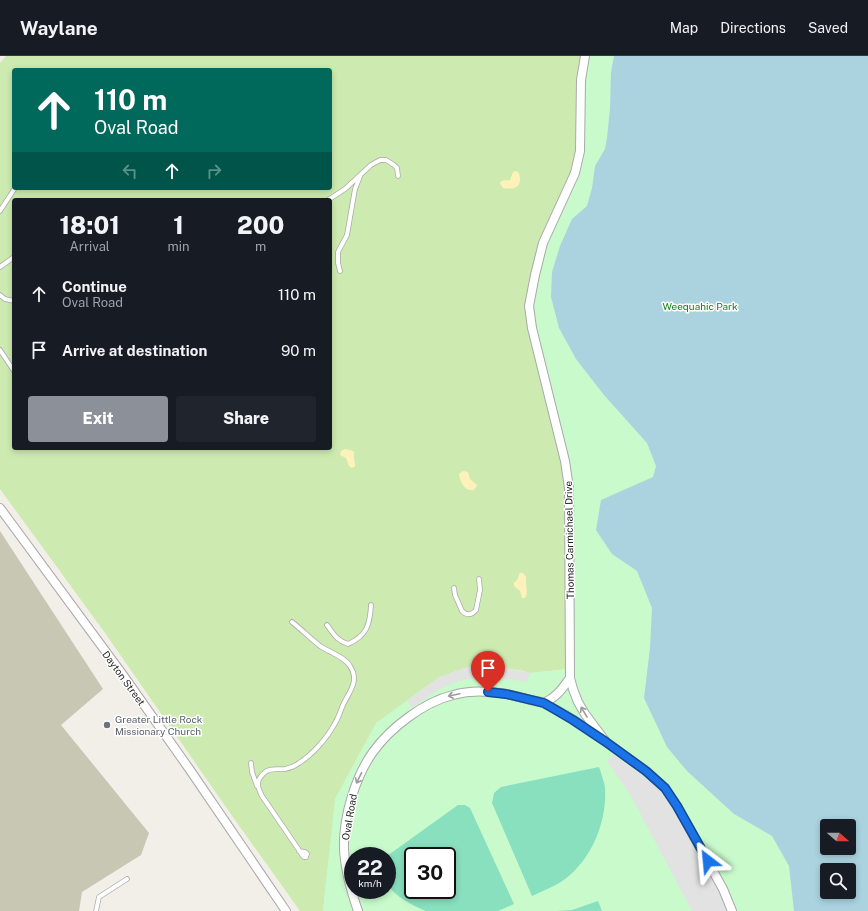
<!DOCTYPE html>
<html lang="en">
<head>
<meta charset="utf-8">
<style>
  :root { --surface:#171b24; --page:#20242c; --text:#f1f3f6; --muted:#9ea1a6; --line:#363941; --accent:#8c9099 }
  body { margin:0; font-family:"Public Sans",sans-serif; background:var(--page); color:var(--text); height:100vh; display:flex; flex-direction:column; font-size:15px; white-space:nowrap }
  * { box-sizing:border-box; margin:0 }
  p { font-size:13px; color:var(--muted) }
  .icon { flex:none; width:22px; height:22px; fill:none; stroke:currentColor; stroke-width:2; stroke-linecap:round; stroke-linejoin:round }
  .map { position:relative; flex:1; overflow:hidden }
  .details { position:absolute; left:12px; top:142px; width:320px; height:252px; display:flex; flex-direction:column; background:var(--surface); border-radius:4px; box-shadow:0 2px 6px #0003 }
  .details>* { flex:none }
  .guide { position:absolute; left:12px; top:12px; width:320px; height:122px; border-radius:4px; box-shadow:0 2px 6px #0003; background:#00695c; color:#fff; overflow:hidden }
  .needle { width:26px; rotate:110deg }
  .controls { position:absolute; left:820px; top:763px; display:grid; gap:8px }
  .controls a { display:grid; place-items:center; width:36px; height:36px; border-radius:4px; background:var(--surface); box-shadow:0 2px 6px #0003; font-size:20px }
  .speed { position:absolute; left:344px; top:791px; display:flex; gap:8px; font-size:20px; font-weight:700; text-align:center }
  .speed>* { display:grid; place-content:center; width:52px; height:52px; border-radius:50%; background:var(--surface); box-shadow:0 2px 6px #0003; line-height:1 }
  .speed small { font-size:10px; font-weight:400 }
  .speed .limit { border:2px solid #111; border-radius:6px; background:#fff; color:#111 }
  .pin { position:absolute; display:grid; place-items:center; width:34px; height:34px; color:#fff; margin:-41px -17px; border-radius:50% 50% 50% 0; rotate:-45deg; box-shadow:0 0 4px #0007 }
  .pin .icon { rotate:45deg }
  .me { position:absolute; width:44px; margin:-22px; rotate:331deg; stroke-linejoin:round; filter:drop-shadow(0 0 3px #0008) }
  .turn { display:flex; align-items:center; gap:14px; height:84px; padding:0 16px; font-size:18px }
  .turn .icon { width:52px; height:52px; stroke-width:2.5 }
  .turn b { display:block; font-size:28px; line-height:34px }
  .lanes { display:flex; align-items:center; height:38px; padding:0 16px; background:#0003; justify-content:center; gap:20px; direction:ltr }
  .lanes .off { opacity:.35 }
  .eta { display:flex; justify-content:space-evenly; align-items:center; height:68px; text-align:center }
  .eta b { font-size:24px; font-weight:800; line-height:28px }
  .button { display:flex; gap:8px; margin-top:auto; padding:8px 16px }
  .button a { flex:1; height:46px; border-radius:4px; background:var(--accent); color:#fff; font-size:16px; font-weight:800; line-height:46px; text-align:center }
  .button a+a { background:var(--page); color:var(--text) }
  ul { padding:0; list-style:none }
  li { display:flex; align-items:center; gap:12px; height:56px; padding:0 16px }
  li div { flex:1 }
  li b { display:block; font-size:15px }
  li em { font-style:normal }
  header { display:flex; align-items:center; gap:24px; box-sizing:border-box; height:56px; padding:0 20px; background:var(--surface); border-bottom:1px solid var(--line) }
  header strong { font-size:19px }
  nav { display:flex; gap:22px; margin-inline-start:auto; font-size:14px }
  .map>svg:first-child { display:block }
</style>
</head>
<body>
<header>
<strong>Waylane</strong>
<nav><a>Map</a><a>Directions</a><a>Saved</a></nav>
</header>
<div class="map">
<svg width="868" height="855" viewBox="0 0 868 855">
  <rect width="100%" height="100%" fill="#f2efe9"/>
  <!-- construction -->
  <path fill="#c7c7b4" d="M0,475L103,633L61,669L149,777L141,799L82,836L79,855H0Z"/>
  <!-- grass -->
  <path fill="#cdebb0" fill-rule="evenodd" d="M6,0H585L565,405L571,613L530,617L520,614L465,612L440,621L424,632L407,645L329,802L323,855H300L230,757L105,577L0,433V7ZM14,14H330V132H14ZM14,144H330V392H14Z"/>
  <!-- sand -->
  <path fill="#fff1ba" d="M516,115L519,117C523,131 515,134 503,132L501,129L500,127C503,123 506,125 510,124L513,116Z
    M345,393L351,394L354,396V403L355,408V410L352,412L349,410L346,402L340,399L341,395Z
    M463,415L468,416L470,423L477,429L474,434C465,436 460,426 459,418Z
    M520,517H523L526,521C525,529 529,536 525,542H522L520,535L514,530V527L517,524Z"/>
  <!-- park -->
  <path fill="#c8facc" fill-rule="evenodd" d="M585,0H868V855H323L335,743L376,667L424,632L440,621L465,612L476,610H498L530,617L570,613L569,432L529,250L543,187L575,117ZM827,770H849V792H827ZM353,800H387V834H353ZM413,800H447V834H413ZM827,814H849V836H827Z"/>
  <!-- pitch -->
  <path fill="#88e0be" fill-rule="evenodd" d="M599,711C601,717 604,725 605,732C607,763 594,798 570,819C559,829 545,834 532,840L492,747L494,737L501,731Z
    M458,749H465L470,752L514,848L498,855H426C411,849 397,841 387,829V800ZM413,800H447V834H413Z
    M598,845L602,855H557L572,854Z"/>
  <!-- parking -->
  <path fill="#e2e2e2" d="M476,610H498L530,617L527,626L501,622H482L466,623L450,628L436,635L412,652L407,645L424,632L440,621L465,612Z
    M614,699L653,727L667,740L718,831L727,855H692L631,740L607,705Z"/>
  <!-- water -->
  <path fill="#aad3df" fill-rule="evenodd" d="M614,0H868V855H794L789,810L772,780L734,758L687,715L667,691L644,642L650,592L652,552L637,515L612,498L596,474L601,444L653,421L656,410L647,387L604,339L576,303L559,272L551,241L552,216L560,190L572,163L587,150L592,132L595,110L605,93L607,82L610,52L611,16ZM827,770H849V792H827ZM827,814H849V836H827Z"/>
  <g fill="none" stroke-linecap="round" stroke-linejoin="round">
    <defs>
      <path id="service" d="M328,144L345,133L371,109L380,104H386L394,109L397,112L398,120
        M0,155L15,132
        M0,211L14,201
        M340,215L338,207V196L347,179L355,133L361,118
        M0,239L5,243L14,245
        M0,294L14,315
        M454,532L455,539L462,555C467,560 472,559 476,554L480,534L479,523
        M292,566C302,574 310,582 320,590C329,596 345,601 350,610C360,625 349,636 343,649C340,656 338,663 334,669C327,682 312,699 299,707C295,710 290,712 285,713C277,714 269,711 263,718C255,726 258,732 262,740L303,800L304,801H306L307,798L305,796L299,795
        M327,569C334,578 336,584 348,588C367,580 370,568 371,549
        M251,707L252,716L257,730
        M96,855L99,841L127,823"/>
      <path id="minor" d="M585,0L581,24L580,95L575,117L543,187L535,219L529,250L532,272L565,405L569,432L570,622L573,633L578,646L585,658L606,686L646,715L665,732L677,750L723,833L732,855
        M0,452L123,619L190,714L286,855
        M544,647C558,640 561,634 570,622
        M358,855C351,835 345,814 344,793C343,762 355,721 373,696C390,672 424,646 453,639C464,636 478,635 489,636C502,636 515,640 527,643C533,645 540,645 545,648C564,657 582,669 599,681"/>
    </defs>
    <!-- service casing -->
    <use href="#service" stroke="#a9a9a9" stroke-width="5.5"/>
    <!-- minor casing -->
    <use href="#minor" stroke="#a9a9a9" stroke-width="10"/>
    <!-- service -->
    <use href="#service" stroke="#fff" stroke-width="4"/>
    <!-- minor -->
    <use href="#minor" stroke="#fff" stroke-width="8"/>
  </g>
  <!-- one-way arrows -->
  <defs><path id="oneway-shaft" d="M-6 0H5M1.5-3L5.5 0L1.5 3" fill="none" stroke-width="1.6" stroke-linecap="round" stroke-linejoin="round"/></defs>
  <g stroke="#9c9c9c">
    <use href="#oneway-shaft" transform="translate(454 639) rotate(168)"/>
    <use href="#oneway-shaft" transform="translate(584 656) rotate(-121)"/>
    <use href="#oneway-shaft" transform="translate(359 722) rotate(116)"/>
  </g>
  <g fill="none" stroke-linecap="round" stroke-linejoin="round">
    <defs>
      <path id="route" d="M488,636L506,638L544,647L573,664L606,686L646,715L665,732L677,750L708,805"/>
    </defs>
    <!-- route casing -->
    <use href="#route" stroke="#114b97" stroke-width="10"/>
    <!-- route -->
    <use href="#route" stroke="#1a73e8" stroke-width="7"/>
  </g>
  <!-- markers -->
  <circle fill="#6b7280" stroke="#fff" stroke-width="1.5" cx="107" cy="669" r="4"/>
  <g text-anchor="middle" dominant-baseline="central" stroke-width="3" stroke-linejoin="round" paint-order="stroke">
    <!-- park labels -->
    <g font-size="10" fill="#0c8416" stroke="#fff">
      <text x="700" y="250">Weequahic Park</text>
    </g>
    <!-- street labels -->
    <g font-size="10" fill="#222" stroke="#fff">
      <text transform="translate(569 484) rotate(-91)">Thomas Carmichael Drive</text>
      <text transform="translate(124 622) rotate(54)">Dayton Street</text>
      <text transform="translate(349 761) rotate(-80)">Oval Road</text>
    </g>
    <!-- worship labels -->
    <g font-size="10" fill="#5b616d" stroke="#fff" text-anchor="start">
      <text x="115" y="663">Greater Little Rock<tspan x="115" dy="12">Missionary Church</tspan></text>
    </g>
  </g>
</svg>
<div class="controls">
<a><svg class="needle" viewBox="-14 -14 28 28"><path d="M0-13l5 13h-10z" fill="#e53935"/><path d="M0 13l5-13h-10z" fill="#9ea1a6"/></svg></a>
<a><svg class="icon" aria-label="search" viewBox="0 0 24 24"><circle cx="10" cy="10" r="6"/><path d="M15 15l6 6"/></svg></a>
</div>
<div class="speed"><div>22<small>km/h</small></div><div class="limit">30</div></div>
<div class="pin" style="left:488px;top:636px;background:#d93025"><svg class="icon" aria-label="arrive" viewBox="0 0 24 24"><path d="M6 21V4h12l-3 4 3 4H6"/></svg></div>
<svg class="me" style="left:708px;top:805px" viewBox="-20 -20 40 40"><path d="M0-17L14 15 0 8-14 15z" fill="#1a73e8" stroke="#fff" stroke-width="4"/></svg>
<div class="guide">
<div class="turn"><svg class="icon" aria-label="ahead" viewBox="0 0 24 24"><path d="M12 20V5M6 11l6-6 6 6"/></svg><div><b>110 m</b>Oval Road</div></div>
<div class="lanes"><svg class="icon off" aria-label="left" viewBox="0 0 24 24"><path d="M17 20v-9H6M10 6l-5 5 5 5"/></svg><svg class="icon" aria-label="ahead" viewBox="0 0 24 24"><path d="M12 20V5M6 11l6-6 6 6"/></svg><svg class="icon off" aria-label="right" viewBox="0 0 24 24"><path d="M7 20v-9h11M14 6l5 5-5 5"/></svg></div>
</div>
<section class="details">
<div class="eta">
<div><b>18:01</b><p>Arrival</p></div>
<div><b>1</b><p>min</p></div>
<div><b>200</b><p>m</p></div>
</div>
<ul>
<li><svg class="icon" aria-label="ahead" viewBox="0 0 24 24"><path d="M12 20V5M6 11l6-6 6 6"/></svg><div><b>Continue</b><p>Oval Road</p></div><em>110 m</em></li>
<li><svg class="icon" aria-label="arrive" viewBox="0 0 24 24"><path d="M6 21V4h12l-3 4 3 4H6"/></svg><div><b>Arrive at destination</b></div><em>90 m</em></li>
</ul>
<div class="button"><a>Exit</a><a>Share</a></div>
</section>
</div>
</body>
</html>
